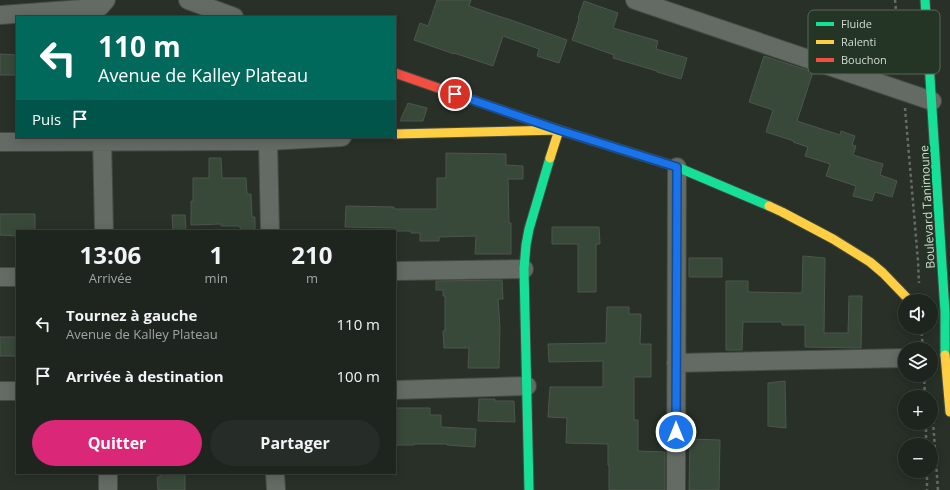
<!DOCTYPE html>
<html lang="fr">
<head>
<meta charset="utf-8">
<style>
  :root { --surface:#1e241e; --page:#262c27; --text:#f1f3f6; --muted:#a1a4a4; --line:#3c413c; --accent:#db2777 }
  body { margin:0; font-family:"Open Sans",sans-serif; background:var(--page); color:var(--text); height:100vh; display:flex; flex-direction:column; font-size:15px; white-space:nowrap }
  * { box-sizing:border-box; margin:0 }
  p { font-size:13px; color:var(--muted) }
  .icon { flex:none; width:22px; height:22px; fill:none; stroke:currentColor; stroke-width:2; stroke-linecap:round; stroke-linejoin:round }
  .map { position:relative; flex:1; overflow:hidden }
  .details { position:absolute; left:16px; top:230px; width:380px; height:244px; display:flex; flex-direction:column; background:var(--surface); border-radius:0px; box-shadow:0 2px 10px #0003,0 0 0 1px var(--line) }
  .details>* { flex:none }
  .banner { position:absolute; left:16px; top:16px; width:380px; height:122px; border-radius:0px; box-shadow:0 2px 10px #0003,0 0 0 1px var(--line); background:#00695c; color:#fff; overflow:hidden }
  .tools { position:absolute; left:898px; top:294px; display:grid; gap:8px }
  .tools a { display:grid; place-items:center; width:40px; height:40px; border-radius:50%; background:var(--surface); box-shadow:0 2px 10px #0003,0 0 0 1px var(--line); font-size:20px }
  .pin { position:absolute; display:grid; place-items:center; width:34px; height:34px; color:#fff; margin:-17px; border:2px solid #fff; border-radius:50%; box-shadow:0 1px 4px #0007 }
  .me { position:absolute; width:44px; margin:-22px; rotate:0deg; stroke-linejoin:round; filter:drop-shadow(0 0 3px #0008) }
  .turn { display:flex; align-items:center; gap:14px; height:84px; padding:0 16px; font-size:18px }
  .turn .icon { width:52px; height:52px; stroke-width:2.5 }
  .turn b { display:block; font-size:28px; line-height:34px }
  .then { display:flex; align-items:center; height:38px; padding:0 16px; background:#0003; gap:8px; font-size:15px }
  .eta { display:flex; justify-content:space-evenly; align-items:center; height:68px; text-align:center }
  .eta b { font-size:24px; font-weight:700; line-height:28px }
  .button { display:flex; gap:8px; margin-top:auto; padding:8px 16px }
  .button a { flex:1; height:46px; border-radius:24px; background:var(--accent); color:#fff; font-size:16px; font-weight:700; line-height:46px; text-align:center }
  .button a+a { background:var(--page); color:var(--text) }
  ul { padding:0; list-style:none }
  li { display:flex; align-items:center; gap:12px; height:52px; padding:0 16px }
  li div { flex:1 }
  li b { display:block; font-size:15px }
  li em { font-style:normal }
  .map>svg:first-child { display:block }
</style>
</head>
<body>
<div class="map">
<svg width="950" height="490" viewBox="0 0 950 490">
  <rect width="100%" height="100%" fill="#283028"/>
  <!-- building -->
  <path fill="#384839" stroke="#4e554e" d="M437,0H471L469,6L498,16L508,19L567,40L559,63L537,56L539,49L503,36L493,66L454,53V54L414,40L420,23L428,26Z
    M584,1L618,13L613,28L658,41L656,49L687,58L681,79L657,72V71L613,58L614,55L572,40L579,19L578,18Z
    M0,54L17,55V75H0Z
    M764,56L813,72L797,121L840,135L841,131L855,136L852,145L856,146L853,155L883,164L880,175L897,181L892,197L875,192L872,201L853,196L856,186L826,176L830,164L805,156L808,147L793,142L794,141L766,132L773,110L749,102Z
    M408,103L427,108L423,121H400Z
    M446,153L506,154V165L523,166V179H508L509,223H511V254H475L476,236L439,237V241H420V233H411V231H396V228L345,227L346,206L394,207V209H437V178H446Z
    M209,158H221L222,178H246L247,194H251L252,217H255V231H242L239,226H221V224L191,225V201H193V178H209Z
    M0,214H35V231H17V236L0,235Z
    M172,215H185L186,231H173Z
    M552,227H599L600,244H596V292H578V244H552Z
    M803,256L825,258L824,333H848L849,296H862L861,348L805,347V325H782V322H743L742,350H726V281H748V292L802,293Z
    M689,258H722V277H689Z
    M502,280L503,299H498L500,328L499,368H468L469,348H444L443,331H445V296H443V290H436V281Z
    M607,307H629V314H641L640,344H651V377H634V420H638V451L665,452V490H609V465H608V444L566,443L567,418L548,417L550,387H603V361L549,362L548,344L606,343Z
    M0,337H17V356H0Z
    M785,381L786,428L768,426V383Z
    M479,399H495V401H514L515,422L478,421Z
    M395,408H430V415H441V427L476,429L475,447L447,445V444H414V445H395Z
    M690,439L720,440L719,490H689Z
    M160,473H185V490H158L157,477H160Z"/>
  <g fill="none" stroke-linecap="round" stroke-linejoin="round">
    <defs>
      <path id="street" d="M188,0L234,17
        M635,0L932,101
        M0,15L96,8L100,7L106,0
        M102,137L104,231
        M268,141L270,231
        M0,142L268,141L342,137
        M395,271L524,269
        M0,277H17
        M676,363L905,358
        M395,390L527,386
        M0,391H17
        M108,473V490
        M275,473L276,490
        M676,490L677,167"/>
      <path id="fast" d="M925,0L945,312V355
        M530,120L559,130L677,167L769,206
        M529,490L524,269L526,245L529,229L550,158"/>
      <path id="slow" d="M395,134L559,130L550,158
        M769,206L782,212L833,239L870,262L883,273L910,301
        M945,355L950,412"/>
      <path id="jam" d="M395,73L530,120"/>
    </defs>
    <!-- street casing -->
    <use href="#street" stroke="#444b44" stroke-width="20"/>
    <!-- fast casing -->
    <use href="#fast" stroke="#444b44" stroke-width="11"/>
    <!-- slow casing -->
    <use href="#slow" stroke="#444b44" stroke-width="11"/>
    <!-- jam casing -->
    <use href="#jam" stroke="#444b44" stroke-width="11"/>
    <!-- path -->
    <path stroke="#666c66" stroke-width="2.5" stroke-dasharray="3 3" stroke-linecap="butt" d="M895,0L902,73
      M905,108L918,261L919,283
      M921,327L923,349
      M924,375L925,397
      M933,421L938,490
      M926,423V445
      M927,471V490"/>
    <!-- street -->
    <use href="#street" stroke="#646a64" stroke-width="18"/>
    <!-- fast -->
    <use href="#fast" stroke="#16e098" stroke-width="9"/>
    <!-- slow -->
    <use href="#slow" stroke="#ffcf43" stroke-width="9"/>
    <!-- jam -->
    <use href="#jam" stroke="#f24e42" stroke-width="9"/>
  </g>
  <g fill="none" stroke-linecap="round" stroke-linejoin="round">
    <defs>
      <path id="route" d="M455,94L559,130L677,167L676,432"/>
    </defs>
    <!-- route casing -->
    <use href="#route" stroke="#114b97" stroke-width="10"/>
    <!-- route -->
    <use href="#route" stroke="#1a73e8" stroke-width="7"/>
  </g>
  <g text-anchor="middle" dominant-baseline="central" stroke-width="4" stroke-linejoin="round" paint-order="stroke">
    <!-- street labels -->
    <g font-size="12" fill="#d3dcd2" stroke="#243425">
      <text transform="translate(927 207) rotate(-93)">Boulevard Tanimoune</text>
    </g>
  </g>
  <!-- legend -->
  <rect x="808" y="10" width="132" height="64" rx="6" fill="#243425" stroke="#596659" stroke-width="1"/>
  <rect x="816" y="22" width="18" height="4" fill="#16e098"/>
  <rect x="816" y="40" width="18" height="4" fill="#ffcf43"/>
  <rect x="816" y="58" width="18" height="4" fill="#f24e42"/>
  <g font-size="11" fill="#d3dcd2">
    <text x="841" y="28">Fluide</text>
    <text x="841" y="46">Ralenti</text>
    <text x="841" y="64">Bouchon</text>
  </g>
</svg>
<div class="tools">
<a><svg class="icon" aria-label="sound" viewBox="0 0 24 24"><path d="M4 9h4l5-4v14l-5-4H4zM17 9q2 3 0 6"/></svg></a>
<a><svg class="icon" aria-label="layers" viewBox="0 0 24 24"><path d="M12 4l9 5-9 5-9-5zM3 14l9 5 9-5"/></svg></a>
<a>+</a>
<a>−</a>
</div>
<div class="pin" style="left:455px;top:94px;background:#d93025"><svg class="icon" aria-label="arrive" viewBox="0 0 24 24"><path d="M6 21V4h12l-3 4 3 4H6"/></svg></div>
<svg class="me" style="left:676px;top:432px" viewBox="-20 -20 40 40"><circle r="17" fill="#1a73e8" stroke="#fff" stroke-width="3"/><path d="M0-11L8 9 0 5-8 9z" fill="#fff"/></svg>
<div class="banner">
<div class="turn"><svg class="icon" aria-label="left" viewBox="0 0 24 24"><path d="M17 20v-9H6M10 6l-5 5 5 5"/></svg><div><b>110 m</b>Avenue de Kalley Plateau</div></div>
<div class="then">Puis<svg class="icon" aria-label="arrive" viewBox="0 0 24 24"><path d="M6 21V4h12l-3 4 3 4H6"/></svg></div>
</div>
<section class="details">
<div class="eta">
<div><b>13:06</b><p>Arrivée</p></div>
<div><b>1</b><p>min</p></div>
<div><b>210</b><p>m</p></div>
</div>
<ul>
<li><svg class="icon" aria-label="left" viewBox="0 0 24 24"><path d="M17 20v-9H6M10 6l-5 5 5 5"/></svg><div><b>Tournez à gauche</b><p>Avenue de Kalley Plateau</p></div><em>110 m</em></li>
<li><svg class="icon" aria-label="arrive" viewBox="0 0 24 24"><path d="M6 21V4h12l-3 4 3 4H6"/></svg><div><b>Arrivée à destination</b></div><em>100 m</em></li>
</ul>
<div class="button"><a>Quitter</a><a>Partager</a></div>
</section>
</div>
</body>
</html>
